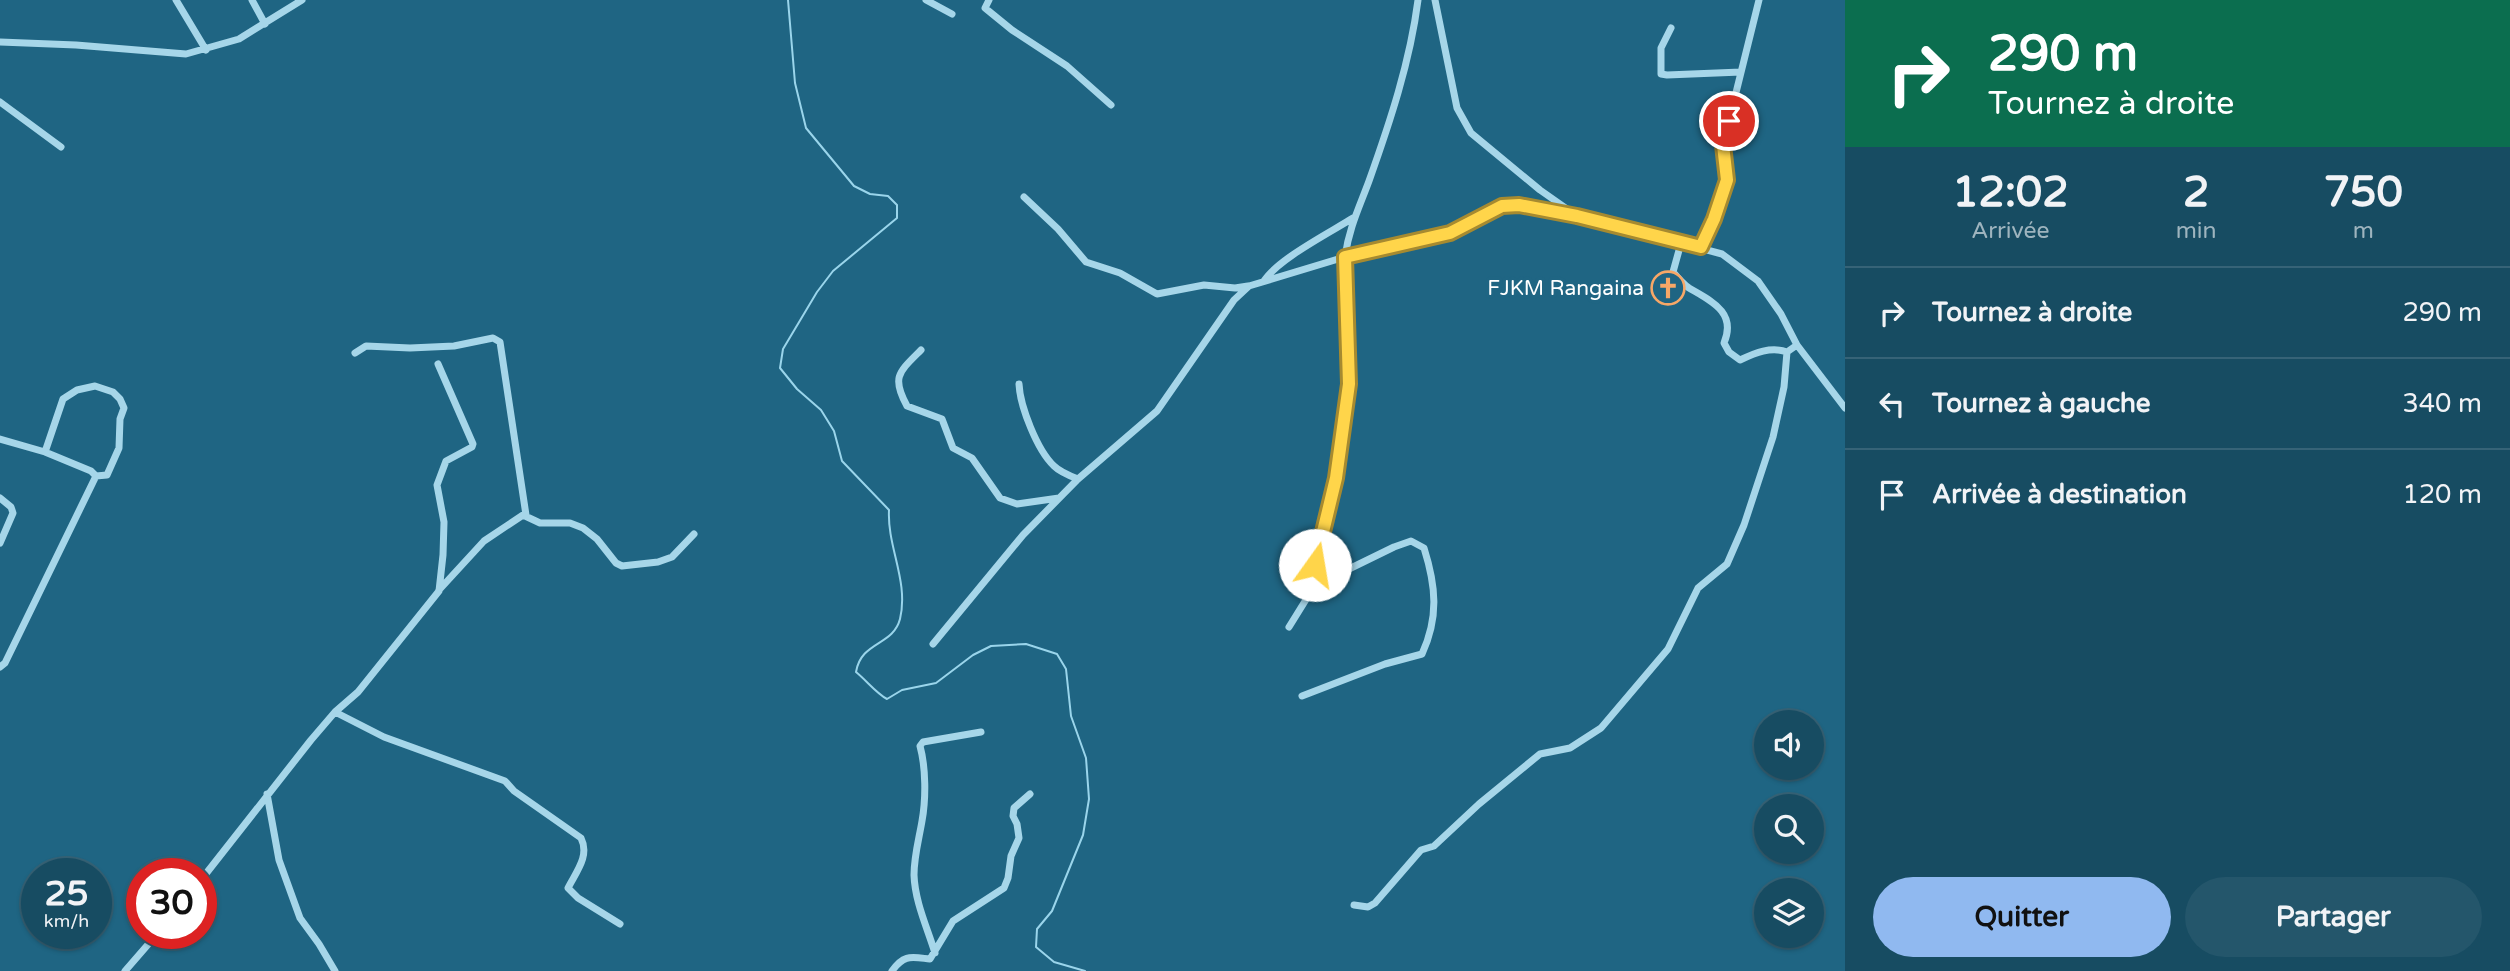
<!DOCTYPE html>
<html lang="fr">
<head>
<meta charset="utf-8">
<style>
  :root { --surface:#174c62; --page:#24566b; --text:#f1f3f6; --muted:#9eb4be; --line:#366377; --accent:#90b9f0 }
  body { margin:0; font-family:"Varela Round",sans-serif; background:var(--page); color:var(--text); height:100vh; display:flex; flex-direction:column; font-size:26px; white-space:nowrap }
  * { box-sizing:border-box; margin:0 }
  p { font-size:23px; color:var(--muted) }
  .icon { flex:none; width:38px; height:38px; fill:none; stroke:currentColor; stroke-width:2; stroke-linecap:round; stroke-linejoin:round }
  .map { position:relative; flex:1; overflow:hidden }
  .drawer { display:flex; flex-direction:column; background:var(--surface); width:665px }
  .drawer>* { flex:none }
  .hud { background:#0b6e4f; color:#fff; overflow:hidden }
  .fabs { position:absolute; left:1754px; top:710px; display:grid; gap:14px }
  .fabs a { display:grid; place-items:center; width:70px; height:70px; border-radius:50%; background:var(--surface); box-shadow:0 2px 5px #0004,0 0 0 2px var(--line); font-size:35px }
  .speed { position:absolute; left:21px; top:858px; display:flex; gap:14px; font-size:35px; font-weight:700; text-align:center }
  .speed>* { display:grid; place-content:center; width:91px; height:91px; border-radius:50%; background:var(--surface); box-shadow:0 2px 5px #0004,0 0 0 2px var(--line); line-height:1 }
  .speed small { font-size:18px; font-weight:400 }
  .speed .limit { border:10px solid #d22; background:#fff; color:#111 }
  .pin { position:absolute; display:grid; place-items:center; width:60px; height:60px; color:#fff; margin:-30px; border:4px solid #fff; border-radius:50%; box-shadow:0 2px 7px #0007 }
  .me { position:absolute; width:77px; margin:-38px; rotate:13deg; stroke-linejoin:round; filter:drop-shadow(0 0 5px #0008) }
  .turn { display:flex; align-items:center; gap:24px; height:147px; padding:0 28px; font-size:32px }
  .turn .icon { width:91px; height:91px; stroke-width:2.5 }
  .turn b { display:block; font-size:49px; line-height:60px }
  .eta { display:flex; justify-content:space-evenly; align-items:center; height:119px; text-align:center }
  .eta b { font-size:42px; font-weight:800; line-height:49px }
  .action { display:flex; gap:14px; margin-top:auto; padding:14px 28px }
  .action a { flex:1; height:80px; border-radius:42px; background:var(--accent); color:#111; font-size:28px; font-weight:800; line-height:80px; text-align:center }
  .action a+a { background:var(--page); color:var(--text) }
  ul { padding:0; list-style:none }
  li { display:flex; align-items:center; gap:21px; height:91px; padding:0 28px; border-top:2px solid var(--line) }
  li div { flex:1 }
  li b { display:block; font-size:26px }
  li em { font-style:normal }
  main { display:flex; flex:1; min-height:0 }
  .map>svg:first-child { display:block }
</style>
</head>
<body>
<main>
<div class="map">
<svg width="1845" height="971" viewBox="0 0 1845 971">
  <rect width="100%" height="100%" fill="#1f6583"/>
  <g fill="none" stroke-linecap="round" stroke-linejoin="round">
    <!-- stream -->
    <path stroke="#9ad5eb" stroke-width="2" d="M788,0L795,83L806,128L854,186L870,194L888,196L897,205V218L833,271L817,292L783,349L780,368L797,389L821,410L834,431L842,461L889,510C887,547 909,581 900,619C893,646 861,641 856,672C867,681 876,693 887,699L902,690L936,683L973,655L991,646L1026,644L1057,654L1066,669L1071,716L1086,758L1089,799L1083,835L1052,911L1037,929L1036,947L1054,962L1085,971"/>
    <!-- minor -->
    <path stroke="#a6d6e9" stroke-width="7" d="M176,0L206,50
      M252,0L265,24
      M926,0L952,14
      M989,0L985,8L1012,30L1067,66L1111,105
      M1435,0L1457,108L1471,133L1540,190L1577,216L1722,254L1758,281L1781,314L1797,345L1845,408
      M1671,28L1661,48V74L1667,75L1741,72
      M0,42L76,45L186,54L239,39L302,0
      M0,102L61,147
      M1024,197L1058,229L1086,262L1120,273L1157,294L1204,285L1235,288L1248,286
      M1681,243L1673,272C1678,278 1683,284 1689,288C1711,301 1737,312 1724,343L1729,352L1740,360C1755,353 1771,346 1787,352
      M1701,247L1714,219L1726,180L1723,145L1759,0
      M1264,281C1278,259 1329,233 1353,218
      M921,350C899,372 891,377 907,406L942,419L953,448L972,458L1000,498L1017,504L1059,498
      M355,353L366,346L410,348L454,346L493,338L500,342L526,515
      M1019,384C1020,406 1037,450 1054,466C1060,472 1070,476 1078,479
      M0,439L45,452L91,471L96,476L107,475L119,448L120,419L124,408L120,399L113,392L95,386L77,390L63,399L45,452
      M0,498L11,507L13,513L0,543
      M439,590L484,541L523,515L540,523H570L583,528L597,539L616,563L622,566L658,562L672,557L694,534
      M1289,627L1307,598L1336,478L1349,384L1345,257C1349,228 1359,208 1369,181C1390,122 1410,62 1418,0
      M933,644L1023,535L1078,479L1157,411L1234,300L1249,286L1345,257L1450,233L1502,206L1519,205L1577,216
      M0,667L5,663L96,476
      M1302,696L1385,664L1422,654C1439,617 1436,586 1424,548L1411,541L1394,547L1310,588
      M335,712L384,737L505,781L514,791L581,838C590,856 576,872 568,888L578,898L620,924
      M267,794L279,860L300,918L319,944L335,971
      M201,880L311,740L335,712L358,692L439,591L443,555L444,522L437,485L446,461L472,447L473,444L438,364
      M1354,905L1368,907L1375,903L1421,850L1434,846L1479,804L1540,754L1570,748L1601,728L1668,649L1698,588L1727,564L1744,525L1773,437L1784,387L1787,352L1797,345
      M935,953C927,927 915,902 914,875C914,856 919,839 922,821C926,799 926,768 920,746L923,742L981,732
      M125,971L158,933
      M892,971C904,954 911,957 930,959L953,921L1004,888L1008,878L1011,856L1019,838L1017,824L1013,816L1014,808L1030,794"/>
  </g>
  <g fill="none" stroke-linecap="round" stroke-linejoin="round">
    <defs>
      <path id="route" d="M1315,565L1336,478L1349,384L1345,257L1450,233L1502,206L1519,205L1577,216L1701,247L1714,219L1727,180L1723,145L1729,121"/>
    </defs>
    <!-- route casing -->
    <use href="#route" stroke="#a68a30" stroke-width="18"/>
    <!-- route -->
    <use href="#route" stroke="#ffd54a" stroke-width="12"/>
  </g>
  <!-- icons -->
  <defs>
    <symbol id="church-ring" viewBox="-11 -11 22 22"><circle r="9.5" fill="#1f6583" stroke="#f7a767" stroke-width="1.5"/><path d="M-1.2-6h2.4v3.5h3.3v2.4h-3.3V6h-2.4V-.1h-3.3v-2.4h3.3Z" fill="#f7a767"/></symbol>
  </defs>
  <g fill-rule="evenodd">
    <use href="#church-ring" x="1649" y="269" width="38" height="38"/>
  </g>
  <g text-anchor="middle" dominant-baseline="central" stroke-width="7" stroke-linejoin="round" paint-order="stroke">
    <!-- poi labels -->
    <g font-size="21" fill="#fff" stroke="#1f6583" text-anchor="end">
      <text x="1644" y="288">FJKM Rangaina</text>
    </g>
  </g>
</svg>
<div class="fabs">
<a><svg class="icon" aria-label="sound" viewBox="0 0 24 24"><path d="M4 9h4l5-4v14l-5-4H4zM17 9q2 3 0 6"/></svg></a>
<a><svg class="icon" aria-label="search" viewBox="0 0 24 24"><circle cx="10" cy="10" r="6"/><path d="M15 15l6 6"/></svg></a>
<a><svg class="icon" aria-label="layers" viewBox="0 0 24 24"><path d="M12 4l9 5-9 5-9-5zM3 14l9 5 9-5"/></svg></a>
</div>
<div class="speed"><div>25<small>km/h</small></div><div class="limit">30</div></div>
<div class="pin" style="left:1729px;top:121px;background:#d93025"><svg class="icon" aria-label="arrive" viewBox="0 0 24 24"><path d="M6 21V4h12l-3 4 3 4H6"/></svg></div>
<svg class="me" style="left:1315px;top:565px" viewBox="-20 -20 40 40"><circle r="19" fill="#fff"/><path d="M0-13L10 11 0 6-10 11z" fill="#ffd54a"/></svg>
</div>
<section class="drawer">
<div class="hud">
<div class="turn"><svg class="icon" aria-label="right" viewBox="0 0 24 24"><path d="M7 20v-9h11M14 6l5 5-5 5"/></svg><div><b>290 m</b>Tournez à droite</div></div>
</div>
<div class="eta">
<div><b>12:02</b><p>Arrivée</p></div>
<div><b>2</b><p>min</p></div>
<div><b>750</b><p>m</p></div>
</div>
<ul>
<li><svg class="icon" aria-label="right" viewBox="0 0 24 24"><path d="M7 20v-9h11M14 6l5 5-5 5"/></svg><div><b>Tournez à droite</b></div><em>290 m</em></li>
<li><svg class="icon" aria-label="left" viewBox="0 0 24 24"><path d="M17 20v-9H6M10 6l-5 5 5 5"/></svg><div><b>Tournez à gauche</b></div><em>340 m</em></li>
<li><svg class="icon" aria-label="arrive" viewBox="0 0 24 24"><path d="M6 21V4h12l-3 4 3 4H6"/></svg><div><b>Arrivée à destination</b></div><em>120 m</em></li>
</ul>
<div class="action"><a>Quitter</a><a>Partager</a></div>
</section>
</main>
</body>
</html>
